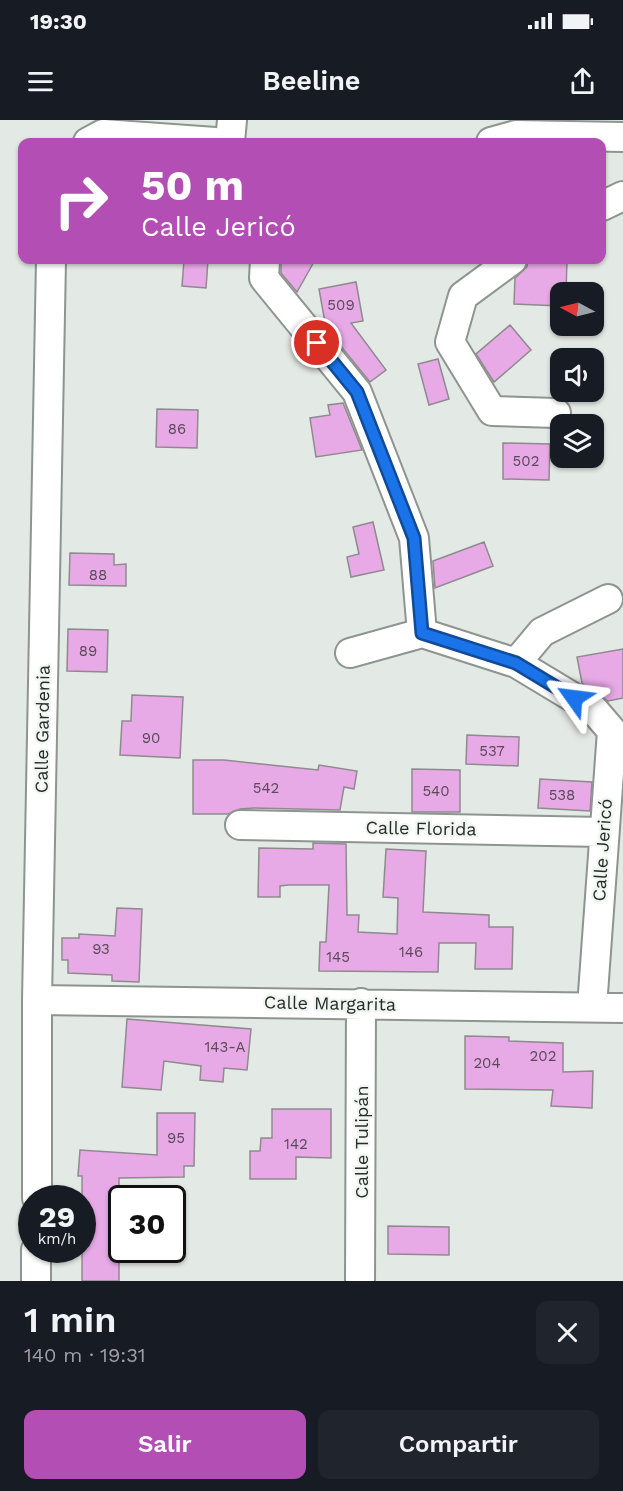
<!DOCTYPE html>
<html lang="es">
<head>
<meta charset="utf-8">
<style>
  :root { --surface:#171b24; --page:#20242c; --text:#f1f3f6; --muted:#9ea1a6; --accent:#b24eb4 }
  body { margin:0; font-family:"Work Sans",sans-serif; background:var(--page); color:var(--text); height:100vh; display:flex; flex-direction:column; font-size:22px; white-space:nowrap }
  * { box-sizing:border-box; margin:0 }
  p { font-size:20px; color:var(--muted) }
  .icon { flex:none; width:33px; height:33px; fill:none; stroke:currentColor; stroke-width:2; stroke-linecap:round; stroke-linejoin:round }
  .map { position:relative; height:1161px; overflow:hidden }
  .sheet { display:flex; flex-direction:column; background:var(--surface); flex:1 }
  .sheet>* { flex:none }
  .hud { position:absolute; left:18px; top:18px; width:588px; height:126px; border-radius:12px; box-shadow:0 2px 4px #0004; background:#b24eb4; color:#fff; overflow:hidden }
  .needle { width:39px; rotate:277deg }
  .buttons { position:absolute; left:550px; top:162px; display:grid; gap:12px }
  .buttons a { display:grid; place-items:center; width:54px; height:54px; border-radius:12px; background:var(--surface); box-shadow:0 2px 4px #0004; font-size:30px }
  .speed { position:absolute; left:18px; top:1065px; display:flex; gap:12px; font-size:30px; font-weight:700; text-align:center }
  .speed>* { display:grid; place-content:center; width:78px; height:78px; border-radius:50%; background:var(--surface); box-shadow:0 2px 4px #0004; line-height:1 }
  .speed small { font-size:15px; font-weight:400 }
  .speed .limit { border:3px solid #111; border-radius:9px; background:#fff; color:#111 }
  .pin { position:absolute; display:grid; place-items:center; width:51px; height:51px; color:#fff; margin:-26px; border:3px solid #fff; border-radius:50%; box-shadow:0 2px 6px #0007 }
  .me { position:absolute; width:66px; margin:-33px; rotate:301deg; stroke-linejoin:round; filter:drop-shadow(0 0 4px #0008) }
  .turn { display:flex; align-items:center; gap:21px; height:126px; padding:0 24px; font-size:27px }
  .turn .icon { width:78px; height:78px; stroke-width:2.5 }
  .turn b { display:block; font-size:42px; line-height:51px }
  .round { display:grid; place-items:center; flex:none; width:63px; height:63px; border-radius:12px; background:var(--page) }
  .head { display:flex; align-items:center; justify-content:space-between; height:102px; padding:0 24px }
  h1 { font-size:36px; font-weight:600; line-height:45px }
  .button { display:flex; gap:12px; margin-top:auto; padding:12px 24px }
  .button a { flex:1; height:69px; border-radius:12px; background:var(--accent); color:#fff; font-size:24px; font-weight:600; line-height:69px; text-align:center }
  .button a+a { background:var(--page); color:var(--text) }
  .status { display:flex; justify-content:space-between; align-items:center; height:42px; padding:0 30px; background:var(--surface); direction:ltr }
  .status svg { height:16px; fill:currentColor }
  header { display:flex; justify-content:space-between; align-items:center; height:78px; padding:0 24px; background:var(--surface); font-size:27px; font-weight:600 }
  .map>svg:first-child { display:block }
</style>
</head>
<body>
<div class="status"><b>19:30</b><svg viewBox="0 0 49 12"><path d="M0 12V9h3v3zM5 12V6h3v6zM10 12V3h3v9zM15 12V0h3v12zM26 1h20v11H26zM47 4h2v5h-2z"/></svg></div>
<header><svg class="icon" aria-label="menu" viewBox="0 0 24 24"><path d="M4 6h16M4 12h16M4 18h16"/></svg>Beeline<svg class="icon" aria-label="share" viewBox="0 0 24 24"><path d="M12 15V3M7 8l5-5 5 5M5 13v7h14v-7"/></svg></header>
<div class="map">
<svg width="623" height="1161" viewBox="0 0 623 1161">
  <rect width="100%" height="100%" fill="#e3e9e5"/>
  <!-- building -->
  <path fill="#e8aae7" stroke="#8e8a8e" stroke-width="1.5" d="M184,140H208L206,168L182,166Z
    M281,140H315L297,172L281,153Z
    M528,140H567L566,172H561V186L514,184L515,158L527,147Z
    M356,162L363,201L351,203L386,250L370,262L326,208L319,169Z
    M510,205L531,230L494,262L476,234Z
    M438,239L449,279L429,285L418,244Z
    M343,283L362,330L316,337L310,298L330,295L328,285Z
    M157,289L198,290L197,328L156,327Z
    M503,323L550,324L549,360L503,359Z
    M373,402L384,450L351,457L347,437L359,434L353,407Z
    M484,422L493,446L435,468L433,441Z
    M70,433L114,434V445L126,444V466L69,465Z
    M68,509L108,510L107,552L67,551Z
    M623,529V578L608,581L582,563L577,537Z
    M132,575L183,577L180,638L120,635L122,601H131Z
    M467,615L519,617L518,646L466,644Z
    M193,640H224L318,650L319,645L357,651L354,669L344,667L340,690L254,688L240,689L228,694H193Z
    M412,649L460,650V692H412Z
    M540,659L592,662L590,691L538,688Z
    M313,723L346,724L347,795H359L358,812L397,814L398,778L383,777L386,729L426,731L423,792L489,795V807H513L512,849H475L476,823H439L438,852L319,851L320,822H326L329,765H288L280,766V777H258L259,728L313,729Z
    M117,788L142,789L139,862L112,861V855L68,853V840H62V818H79V814L115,816Z
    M127,899L251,909L247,950L224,948L223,962L200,960L201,946L164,941L161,970L122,967Z
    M465,916L509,917V921L563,923V952L593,951L592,988L551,986L553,970L465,969Z
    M272,989H331V1038L296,1037V1059H250V1031H260L261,1018H272Z
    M157,993H195L194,1046H184V1057L119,1058V1161H82V1056H78L80,1030L157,1035Z
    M388,1106L449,1107V1135L388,1134Z"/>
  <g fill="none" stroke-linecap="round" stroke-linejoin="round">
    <defs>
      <path id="minor" d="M88,22L103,14L215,22
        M230,22L232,0
        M491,22L516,15L623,17
        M602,86L623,76
        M265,140L264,158L357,272L414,418L422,513
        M512,140L463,176L450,222L492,291L556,293
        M350,533L422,513L516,543L594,590L612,611L592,887
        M516,543L542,512L608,479
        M240,705L603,712
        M37,880L623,888
        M37,1078V880L51,140
        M36,1161V1130
        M360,1161L361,883"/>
    </defs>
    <!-- minor casing -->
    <use href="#minor" stroke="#8e9490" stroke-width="32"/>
    <!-- minor -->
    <use href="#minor" stroke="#fff" stroke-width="28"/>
  </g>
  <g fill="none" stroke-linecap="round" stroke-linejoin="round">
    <defs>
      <path id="route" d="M317,223L357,272L414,418L422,513L516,543L574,578"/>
    </defs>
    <!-- route casing -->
    <use href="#route" stroke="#114b97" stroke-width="15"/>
    <!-- route -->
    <use href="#route" stroke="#1a73e8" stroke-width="10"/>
  </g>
  <g text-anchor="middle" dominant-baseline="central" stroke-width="4.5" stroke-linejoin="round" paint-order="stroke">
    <!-- number labels -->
    <g font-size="15" fill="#594b59">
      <text x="341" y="185">509</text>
      <text x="177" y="309">86</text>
      <text x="526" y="341">502</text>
      <text x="98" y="455">88</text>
      <text x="88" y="531">89</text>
      <text x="151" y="618">90</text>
      <text x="492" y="631">537</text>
      <text x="266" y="668">542</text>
      <text x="436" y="671">540</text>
      <text x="562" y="675">538</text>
      <text x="101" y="829">93</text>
      <text x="411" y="832">146</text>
      <text x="338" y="837">145</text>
      <text x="225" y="927">143-A</text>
      <text x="543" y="936">202</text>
      <text x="487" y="943">204</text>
      <text x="176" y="1018">95</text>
      <text x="296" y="1024">142</text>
    </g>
    <!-- street labels -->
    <g font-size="18" fill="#292b2a" stroke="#f0f6f2">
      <text transform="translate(42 609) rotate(-89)">Calle Gardenia</text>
      <text transform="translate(421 708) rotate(1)">Calle Florida</text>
      <text transform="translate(602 730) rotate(-86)">Calle Jericó</text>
      <text transform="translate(330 883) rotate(1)">Calle Margarita</text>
      <text transform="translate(361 1022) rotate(-90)">Calle Tulipán</text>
    </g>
  </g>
</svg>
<div class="buttons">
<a><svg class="needle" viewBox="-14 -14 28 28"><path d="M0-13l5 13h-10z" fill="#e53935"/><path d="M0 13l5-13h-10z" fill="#9ea1a6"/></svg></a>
<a><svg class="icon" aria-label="sound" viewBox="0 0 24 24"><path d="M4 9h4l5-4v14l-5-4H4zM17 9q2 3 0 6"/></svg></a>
<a><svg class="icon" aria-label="layers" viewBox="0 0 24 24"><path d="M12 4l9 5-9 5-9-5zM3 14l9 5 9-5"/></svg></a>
</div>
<div class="speed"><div>29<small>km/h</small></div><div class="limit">30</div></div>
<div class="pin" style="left:317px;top:223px;background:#d93025"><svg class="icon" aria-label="arrive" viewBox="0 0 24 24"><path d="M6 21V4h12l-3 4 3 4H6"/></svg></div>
<svg class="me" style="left:574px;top:578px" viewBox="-20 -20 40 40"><path d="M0-17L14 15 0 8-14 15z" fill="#1a73e8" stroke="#fff" stroke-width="4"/></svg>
<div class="hud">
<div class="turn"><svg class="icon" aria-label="right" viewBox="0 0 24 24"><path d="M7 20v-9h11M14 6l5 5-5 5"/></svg><div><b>50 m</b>Calle Jericó</div></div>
</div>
</div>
<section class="sheet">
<div class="head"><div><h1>1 min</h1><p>140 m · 19:31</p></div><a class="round"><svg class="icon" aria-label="close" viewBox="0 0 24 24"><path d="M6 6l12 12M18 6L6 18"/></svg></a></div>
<div class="button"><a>Salir</a><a>Compartir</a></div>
</section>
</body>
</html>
